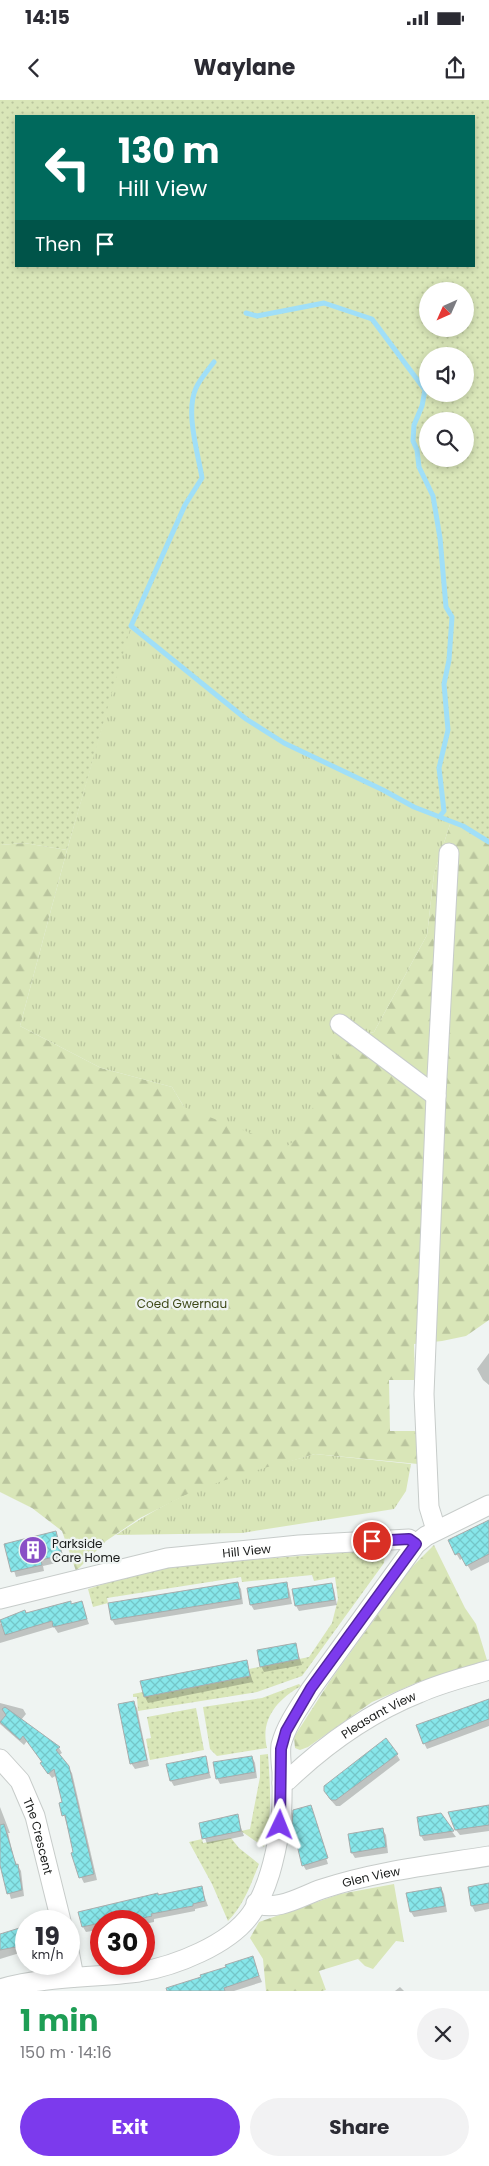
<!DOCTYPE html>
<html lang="en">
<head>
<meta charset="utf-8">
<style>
  :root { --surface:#fff; --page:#f2f2f3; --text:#2b2b33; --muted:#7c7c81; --accent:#7c3aed }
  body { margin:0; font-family:Poppins,sans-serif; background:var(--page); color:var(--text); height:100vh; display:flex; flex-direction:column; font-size:19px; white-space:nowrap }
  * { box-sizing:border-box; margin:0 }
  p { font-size:16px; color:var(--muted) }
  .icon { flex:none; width:28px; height:28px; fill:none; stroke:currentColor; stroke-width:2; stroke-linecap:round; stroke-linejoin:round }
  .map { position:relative; height:1891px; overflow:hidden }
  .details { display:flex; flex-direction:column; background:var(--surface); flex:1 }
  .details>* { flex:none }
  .guide { position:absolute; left:15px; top:15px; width:460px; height:152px; border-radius:0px; box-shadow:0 2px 8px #0003; background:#00695c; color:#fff; overflow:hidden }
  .needle { width:32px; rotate:225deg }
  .buttons { position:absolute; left:419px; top:182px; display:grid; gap:10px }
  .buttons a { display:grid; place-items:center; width:55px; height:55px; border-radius:50%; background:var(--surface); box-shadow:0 2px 8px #0003; font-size:25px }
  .speed { position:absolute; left:15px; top:1810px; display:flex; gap:10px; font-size:25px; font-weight:700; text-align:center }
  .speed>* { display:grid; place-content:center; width:65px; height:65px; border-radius:50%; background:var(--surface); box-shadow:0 2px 8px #0003; line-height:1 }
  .speed small { font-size:12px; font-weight:400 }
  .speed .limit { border:8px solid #d22; background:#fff; color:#111 }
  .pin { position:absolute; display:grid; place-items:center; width:42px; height:42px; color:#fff; margin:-21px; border:2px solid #fff; border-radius:50%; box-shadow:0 1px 5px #0007 }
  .me { position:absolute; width:55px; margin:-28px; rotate:2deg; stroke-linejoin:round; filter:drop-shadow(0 0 4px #0008) }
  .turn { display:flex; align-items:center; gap:18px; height:105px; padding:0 20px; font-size:22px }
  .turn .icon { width:65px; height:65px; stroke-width:2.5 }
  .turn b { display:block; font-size:35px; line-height:42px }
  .then { display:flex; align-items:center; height:48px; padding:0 20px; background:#0003; gap:10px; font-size:19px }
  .round { display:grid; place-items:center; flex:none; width:52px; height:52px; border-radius:26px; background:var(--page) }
  .overview { display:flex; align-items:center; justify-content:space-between; height:85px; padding:0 20px }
  h1 { font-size:30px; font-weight:700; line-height:38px; color:#1e9e55 }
  .cta { display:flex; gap:10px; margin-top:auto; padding:10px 20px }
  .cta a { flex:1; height:58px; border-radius:30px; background:var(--accent); color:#fff; font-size:20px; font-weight:700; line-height:58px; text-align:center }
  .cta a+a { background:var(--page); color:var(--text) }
  .status { display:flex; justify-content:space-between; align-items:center; height:35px; padding:0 25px; background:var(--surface); direction:ltr }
  .status svg { height:14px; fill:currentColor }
  header { display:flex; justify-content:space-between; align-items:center; height:65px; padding:0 20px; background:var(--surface); font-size:22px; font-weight:700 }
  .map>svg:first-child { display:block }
</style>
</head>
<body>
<div class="status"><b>14:15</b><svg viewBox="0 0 49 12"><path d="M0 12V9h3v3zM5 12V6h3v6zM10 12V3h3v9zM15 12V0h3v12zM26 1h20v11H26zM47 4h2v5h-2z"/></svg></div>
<header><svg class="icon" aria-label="back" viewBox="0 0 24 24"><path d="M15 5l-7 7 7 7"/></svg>Waylane<svg class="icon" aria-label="share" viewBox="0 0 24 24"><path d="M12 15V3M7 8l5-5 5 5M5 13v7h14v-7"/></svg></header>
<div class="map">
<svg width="489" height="1891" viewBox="0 0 489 1891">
  <defs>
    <pattern id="grass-dots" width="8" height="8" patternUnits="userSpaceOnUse" patternTransform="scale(1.25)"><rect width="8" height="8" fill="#d9e6b8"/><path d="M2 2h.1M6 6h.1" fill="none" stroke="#bac59e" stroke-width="1.8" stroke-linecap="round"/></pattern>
    <pattern id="forest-firs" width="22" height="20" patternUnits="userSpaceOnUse" patternTransform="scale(1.25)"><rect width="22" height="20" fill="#d9e6b8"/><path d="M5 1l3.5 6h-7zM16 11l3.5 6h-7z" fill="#bac59e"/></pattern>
    <pattern id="park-tufts" width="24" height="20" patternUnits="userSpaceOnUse" patternTransform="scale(1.25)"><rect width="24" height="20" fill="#d9e6b8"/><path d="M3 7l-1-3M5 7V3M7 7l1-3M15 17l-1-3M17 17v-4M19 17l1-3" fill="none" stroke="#bac59e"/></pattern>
    <pattern id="building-cross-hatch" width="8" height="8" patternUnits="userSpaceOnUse" patternTransform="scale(1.25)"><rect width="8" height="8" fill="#87e6ea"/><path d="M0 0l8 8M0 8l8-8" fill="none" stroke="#74c5c8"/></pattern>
  </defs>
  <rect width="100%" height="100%" fill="#eff4f2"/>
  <!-- grass -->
  <path fill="url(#grass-dots)" fill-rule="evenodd" d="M0,0H489V742L463,726L414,707L383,690L284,643L246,619L132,526L67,750L24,743L0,745ZM16,16H474V166H16ZM428,191H465V229H428ZM428,256H465V294H428ZM428,321H465V359H428Z
    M379,1450L385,1454L384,1463L302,1576L257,1592L138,1611L137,1597H133V1594L143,1592L144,1597L241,1578L250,1576L249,1569L309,1557L332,1523L338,1499L335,1477L314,1481L312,1475L242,1482L241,1477L107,1498L108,1503L93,1507L88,1489L142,1472L194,1464Z
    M299,1584L301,1586C277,1600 260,1619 267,1648L217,1656L210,1649L203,1607L262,1598Z
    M196,1608L204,1650L150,1660L146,1639L151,1638L147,1617Z
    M268,1654C270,1685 273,1716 264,1747L241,1731L250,1729L260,1677V1655Z
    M231,1738L239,1748L259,1764C251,1784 244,1805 228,1821L212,1784L189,1742L202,1739L203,1743Z"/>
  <!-- forest -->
  <path fill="url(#forest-firs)" d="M451,721L489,742V1220L466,1236L442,1241L414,1244L415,1280H389L390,1331H417L418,1364L315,1354L261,1370L184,1396L140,1418L106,1441L76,1471L62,1431L32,1408L0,1392V745L24,743L67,750L20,926L101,968L172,987L184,1007L345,939L374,932L427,835L434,774Z
    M434,1445L465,1508L476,1524L487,1560L416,1583L372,1602L308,1647L300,1650L295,1648L294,1637L330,1581L411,1468Z
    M394,1784L404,1842L396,1841L373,1869L365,1866L358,1859L319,1871L326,1890L322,1891H266L263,1859L250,1838L259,1822L340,1794Z"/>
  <!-- park -->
  <path fill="url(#park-tufts)" d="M131,526L245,619L284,643L383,690L414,707L451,721L434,774L427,835L374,932L345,939L299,1037L286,1047L184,1007L172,987L101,968L20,926L67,750Z
    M315,1354L411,1364L406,1391L394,1409L242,1433L116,1435C138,1420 160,1407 183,1396C224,1378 272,1366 315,1354Z"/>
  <!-- shadow -->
  <path fill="#0003" d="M489,1253V1285L483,1280L477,1269Z
    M489,1421V1462L471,1471L463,1458L460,1460L449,1441Z
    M56,1432L65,1461L43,1466L44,1471L16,1477L6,1445Z
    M286,1483L289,1489L292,1504L254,1510L251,1505Z
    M238,1484L241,1489L243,1504L115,1525L112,1520Z
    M331,1484L334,1490L337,1505L299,1511L296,1506Z
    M81,1502L89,1524L58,1533L54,1527L0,1543V1524L26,1514L70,1503L72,1505Z
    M295,1544L302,1565L264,1572L261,1566Z
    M246,1561L253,1582L148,1603L145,1597L142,1582Z
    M489,1600V1626L427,1649L424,1643Z
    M133,1602L137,1608L149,1666L135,1669L131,1663Z
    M0,1603L23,1609L26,1614L21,1620L59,1648L62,1653L59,1655L72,1673L97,1780L84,1783L81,1777L61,1704L64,1703L57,1675L52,1678L45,1669L43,1663L27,1641L24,1645L0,1624Z
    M397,1655L400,1660L340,1706H336L328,1697Z
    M252,1657L255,1663L257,1678L220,1684L217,1678Z
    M205,1658L211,1678L174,1686L171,1681Z
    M489,1706V1731L460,1735L456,1730Z
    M0,1707L10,1733H8L14,1759L21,1771L24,1796L11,1799L0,1763Z
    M310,1707L328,1764L306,1770L303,1765Z
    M440,1715L456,1737L424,1741L421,1736Z
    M237,1716L244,1736L207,1744L200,1724Z
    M382,1729L386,1735L388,1753L355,1758L352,1753Z
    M489,1785V1809L475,1812L472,1806L469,1788Z
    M201,1787L208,1806L195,1809V1811L154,1819V1822L144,1824V1821H101V1831L99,1832L98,1830L86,1832L83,1827L158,1796Z
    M441,1788L444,1794L447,1812L414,1817L411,1812Z
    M26,1827V1851L0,1859V1835Z
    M252,1858L262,1882L234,1891H167Z
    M400,1887L404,1891H395Z"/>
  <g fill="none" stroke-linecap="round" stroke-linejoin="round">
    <!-- stream -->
    <path stroke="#a0dff8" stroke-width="5" d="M246,213L257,216L324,203L372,219L425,290L422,306L414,325L413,341L417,350L419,367L433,396L440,438L446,507L452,517L449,560L444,584L448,630L439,668L444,711L440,716
      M214,262C208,270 200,279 196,288C185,312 198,353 202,378L185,405L131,526L246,619L284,643L383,690L414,707L463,726L489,742"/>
  </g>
  <!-- building -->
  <path fill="url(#building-cross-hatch)" stroke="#a7acac" d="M489,1420V1454L466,1466L459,1453L455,1455L448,1440Z
    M56,1431L62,1455L41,1460L42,1465L11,1472L4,1444Z
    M238,1482L241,1499L111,1520L108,1503Z
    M287,1482L289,1498L250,1505L247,1488Z
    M332,1483L335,1500L295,1506L292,1489Z
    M71,1501V1504L82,1501L87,1519L53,1527L52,1521L5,1535L0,1520L25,1510L26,1513Z
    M296,1543L299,1559L260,1567L257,1550Z
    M247,1560L250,1576L144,1597L140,1581Z
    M489,1599V1619L423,1644L416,1625Z
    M134,1601L147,1660L130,1664L118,1604Z
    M5,1607L60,1647L56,1650L69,1666L94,1774L79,1778L71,1753L73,1752L65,1715L62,1716L59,1703L62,1702L54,1669L48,1674L40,1663L42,1662L23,1636L20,1640L0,1622L6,1615L2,1609Z
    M386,1638L398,1654L336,1700H331L324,1691V1686Z
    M206,1656L209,1673L170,1681L166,1664Z
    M252,1656L255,1672L216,1679L213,1662Z
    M311,1705L328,1758L302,1766L292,1724L293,1710Z
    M489,1705V1725L455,1730L448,1712Z
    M441,1713L454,1731L420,1736L417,1717Z
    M238,1714L241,1731L202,1739L199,1723Z
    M4,1724L16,1765L18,1764L22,1790L7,1794L0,1765V1725Z
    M383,1728L386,1747L351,1753L348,1734Z
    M489,1783V1803L471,1806L468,1787Z
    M202,1786L205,1801L193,1804V1806L151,1814L152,1816L139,1819V1816L128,1817L82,1827L78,1812L158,1793V1795Z
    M441,1787L445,1806L410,1812L406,1793Z
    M26,1826V1845L0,1850V1834Z
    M253,1856L259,1876L224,1888L225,1891H167L166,1888L201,1877L200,1875L226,1867L225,1865Z"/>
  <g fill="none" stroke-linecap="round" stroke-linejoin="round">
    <defs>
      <g id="minor">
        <path d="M340,924L436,996"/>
        <path d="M436,1430L429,1407L424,1294L436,996L449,753"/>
        <path id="s1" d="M0,1499L167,1458L299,1445L409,1439L416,1444"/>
        <path id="s2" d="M0,1659L20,1681L35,1716L61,1821"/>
        <path id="s3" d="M282,1683L288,1680C327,1643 369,1613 419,1593C441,1583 466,1577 489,1570"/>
        <path id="s4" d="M256,1803C278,1812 301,1796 322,1789C376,1771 433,1765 489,1756"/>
        <path d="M69,1851L74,1877"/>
        <path d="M0,1889C45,1876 92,1878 139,1872C175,1866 229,1845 251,1814C268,1790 275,1757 280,1728C283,1710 282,1690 282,1672C281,1663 280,1654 281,1645C286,1625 300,1606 311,1589L416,1444L426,1436L489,1405"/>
      </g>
    </defs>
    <!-- minor casing -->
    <use href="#minor" stroke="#c7ccca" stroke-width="21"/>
    <!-- minor -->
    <use href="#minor" stroke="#fff" stroke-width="19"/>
  </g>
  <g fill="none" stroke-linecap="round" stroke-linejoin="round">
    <defs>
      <path id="route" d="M280,1725L281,1649L286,1631L311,1588L416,1444L409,1439L372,1441"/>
    </defs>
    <!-- route casing -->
    <use href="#route" stroke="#51269a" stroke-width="12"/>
    <!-- route -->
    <use href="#route" stroke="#7c3aed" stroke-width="9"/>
  </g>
  <!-- icons -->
  <defs>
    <symbol id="building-disc" viewBox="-11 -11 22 22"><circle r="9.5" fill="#894fc6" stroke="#eff4f2"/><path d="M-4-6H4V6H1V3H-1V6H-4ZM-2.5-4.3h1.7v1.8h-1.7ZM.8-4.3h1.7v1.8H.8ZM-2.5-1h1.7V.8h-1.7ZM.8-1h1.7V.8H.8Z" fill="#fff"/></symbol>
  </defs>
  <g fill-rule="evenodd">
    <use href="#building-disc" x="17" y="1434" width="32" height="32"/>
  </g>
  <g text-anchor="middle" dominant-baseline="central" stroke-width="4.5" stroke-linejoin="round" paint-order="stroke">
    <!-- park labels -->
    <g font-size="12" fill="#3e4918" stroke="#eff4f2">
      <text x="182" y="1203">Coed Gwernau</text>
    </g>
    <!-- poi labels -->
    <g font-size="12" fill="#1a1c1b" stroke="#eff4f2" text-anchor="start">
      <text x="52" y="1443">Parkside<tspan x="52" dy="14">Care Home</tspan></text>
    </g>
    <!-- street labels -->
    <g font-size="12" fill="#1a1c1b" stroke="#eff4f2">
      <text stroke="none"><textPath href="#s1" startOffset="252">Hill View</textPath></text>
      <text stroke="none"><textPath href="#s3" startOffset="119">Pleasant View</textPath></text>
      <text stroke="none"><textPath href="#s2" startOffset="88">The Crescent</textPath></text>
      <text stroke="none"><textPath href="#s4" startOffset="120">Glen View</textPath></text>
    </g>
  </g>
</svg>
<div class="buttons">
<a><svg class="needle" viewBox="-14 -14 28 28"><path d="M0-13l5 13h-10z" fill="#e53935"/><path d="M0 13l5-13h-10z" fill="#7c7c81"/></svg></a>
<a><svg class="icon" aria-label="sound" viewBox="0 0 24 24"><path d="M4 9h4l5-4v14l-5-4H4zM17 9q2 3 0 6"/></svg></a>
<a><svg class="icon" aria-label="search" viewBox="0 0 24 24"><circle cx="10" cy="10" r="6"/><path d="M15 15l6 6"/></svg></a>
</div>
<div class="speed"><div>19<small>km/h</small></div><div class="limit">30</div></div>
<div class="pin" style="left:372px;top:1441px;background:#d93025"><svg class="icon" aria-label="arrive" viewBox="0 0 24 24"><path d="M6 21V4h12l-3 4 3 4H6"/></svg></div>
<svg class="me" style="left:280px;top:1725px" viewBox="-20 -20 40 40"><path d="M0-17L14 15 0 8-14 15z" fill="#7c3aed" stroke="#fff" stroke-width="4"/></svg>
<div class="guide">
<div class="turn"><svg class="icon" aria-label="left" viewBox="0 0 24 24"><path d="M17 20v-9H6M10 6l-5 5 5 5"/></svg><div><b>130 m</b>Hill View</div></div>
<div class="then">Then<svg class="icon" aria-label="arrive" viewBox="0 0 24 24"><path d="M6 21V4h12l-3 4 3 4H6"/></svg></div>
</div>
</div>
<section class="details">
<div class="overview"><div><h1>1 min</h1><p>150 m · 14:16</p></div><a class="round"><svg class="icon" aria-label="close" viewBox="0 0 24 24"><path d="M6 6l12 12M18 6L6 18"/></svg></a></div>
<div class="cta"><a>Exit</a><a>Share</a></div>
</section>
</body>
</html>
